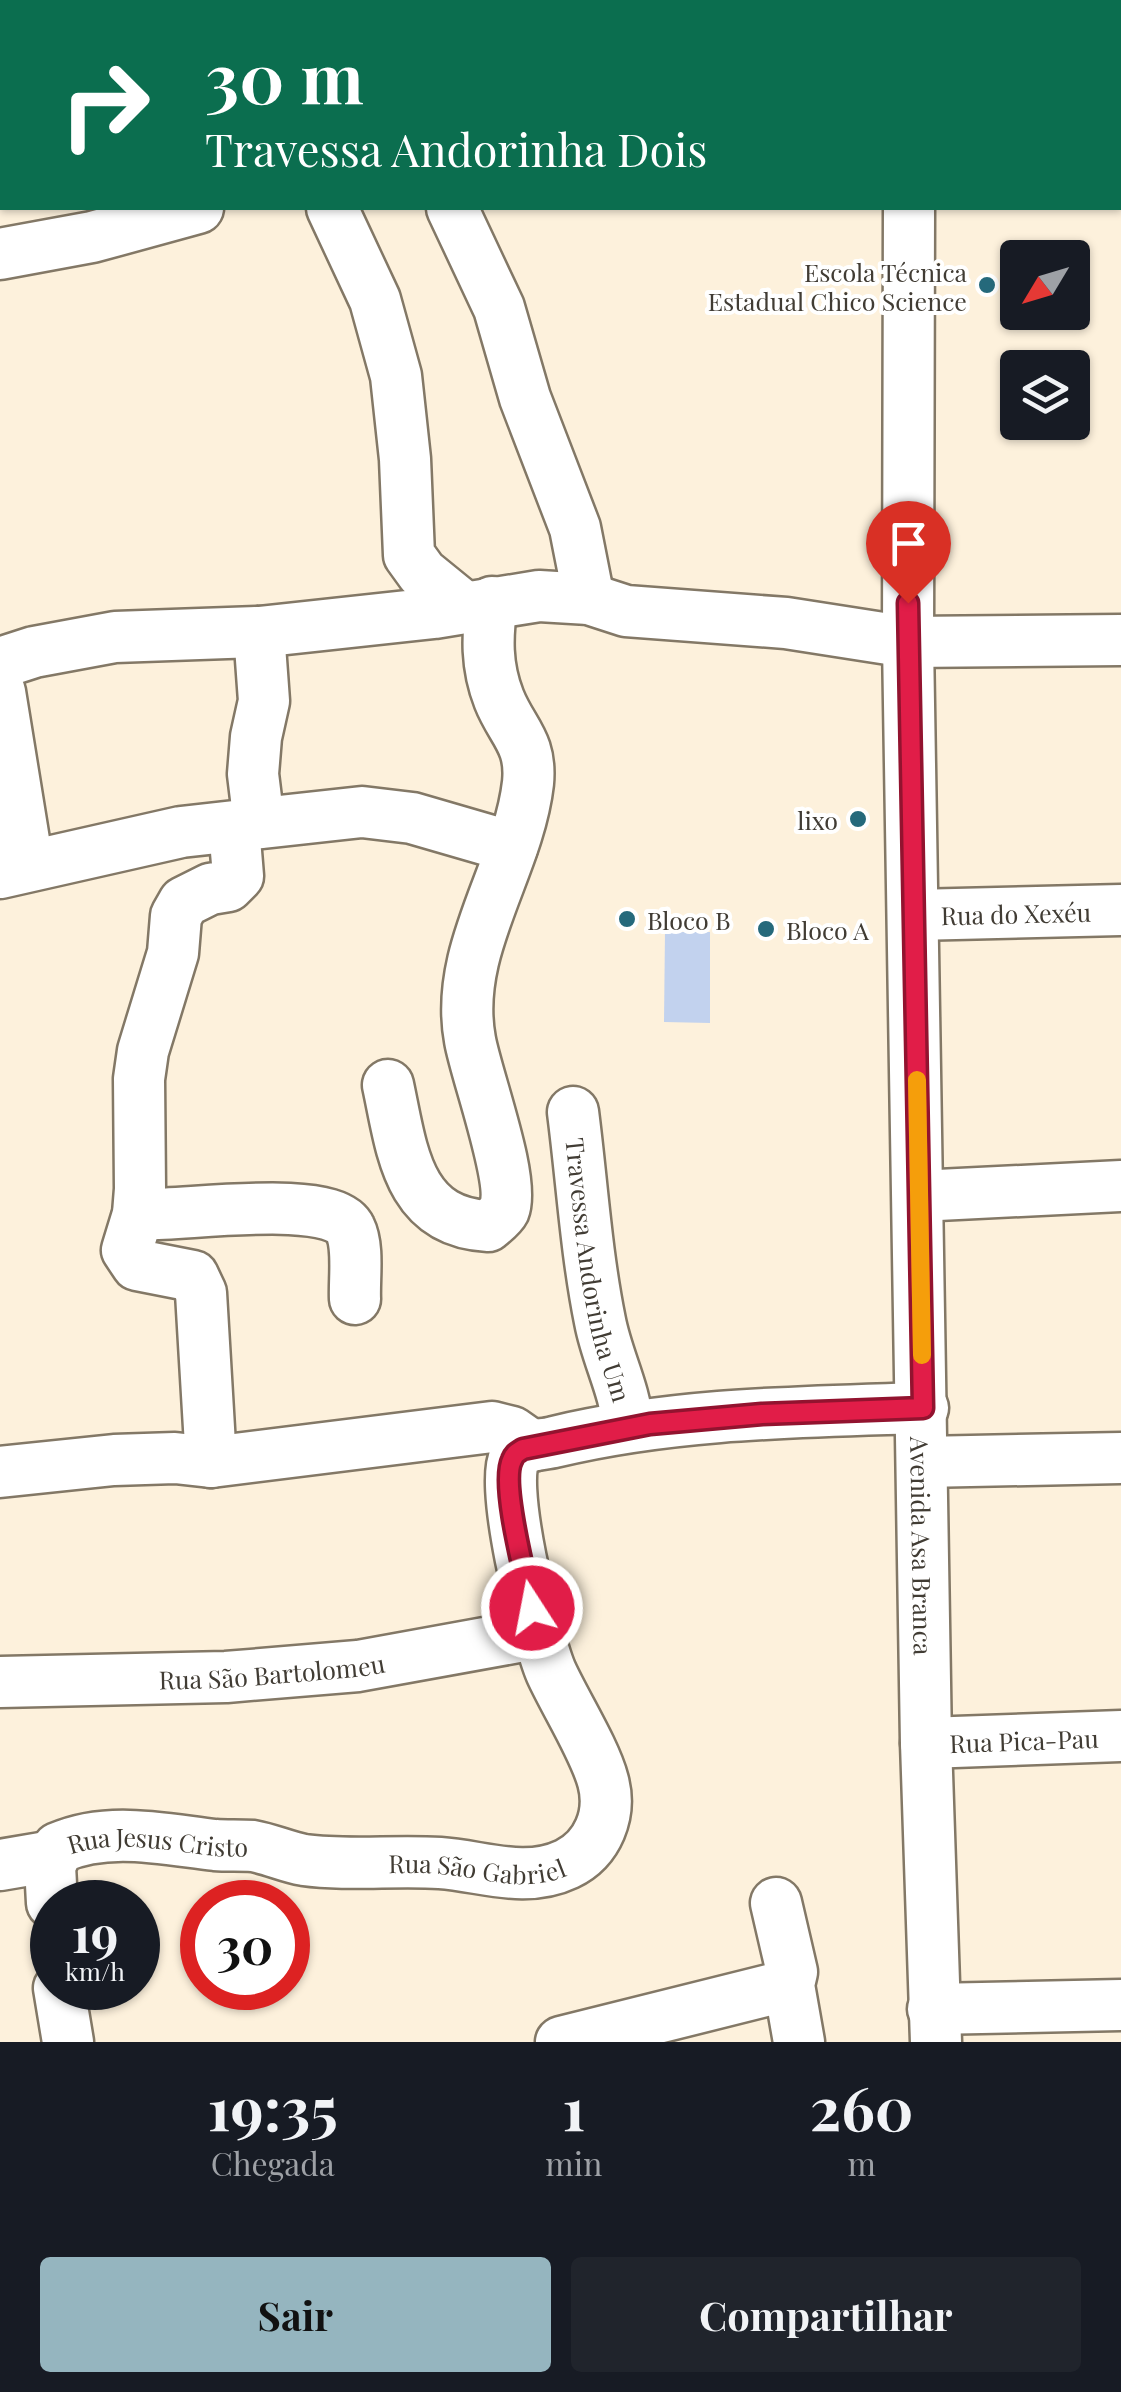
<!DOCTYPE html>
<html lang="pt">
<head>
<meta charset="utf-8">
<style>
  :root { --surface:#171b24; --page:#20242c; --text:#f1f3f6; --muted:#9ea1a6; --accent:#95b5bf }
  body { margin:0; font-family:"Playfair Display",serif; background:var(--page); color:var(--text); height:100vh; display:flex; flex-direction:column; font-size:38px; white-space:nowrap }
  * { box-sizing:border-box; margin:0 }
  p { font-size:32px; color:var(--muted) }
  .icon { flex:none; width:55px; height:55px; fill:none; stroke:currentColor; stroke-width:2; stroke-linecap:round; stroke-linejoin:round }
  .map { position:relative; height:2042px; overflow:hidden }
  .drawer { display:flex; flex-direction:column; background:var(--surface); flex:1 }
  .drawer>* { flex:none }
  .top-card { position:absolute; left:0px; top:0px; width:1122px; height:210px; box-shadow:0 2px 8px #0004; background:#0b6e4f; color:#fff; overflow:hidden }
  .needle { width:65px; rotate:232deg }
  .buttons { position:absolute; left:1000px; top:240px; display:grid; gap:20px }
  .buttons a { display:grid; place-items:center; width:90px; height:90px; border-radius:10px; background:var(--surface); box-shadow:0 2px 8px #0004; font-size:50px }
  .speed { position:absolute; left:30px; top:1880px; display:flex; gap:20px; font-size:50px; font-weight:700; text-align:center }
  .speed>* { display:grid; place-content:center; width:130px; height:130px; border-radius:50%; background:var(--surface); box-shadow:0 2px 8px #0004; line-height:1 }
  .speed small { font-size:25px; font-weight:400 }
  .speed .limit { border:15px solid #d22; background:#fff; color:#111 }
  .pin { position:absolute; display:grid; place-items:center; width:85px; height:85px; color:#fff; margin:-102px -42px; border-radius:50% 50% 50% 0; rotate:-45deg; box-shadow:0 0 10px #0007 }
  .pin .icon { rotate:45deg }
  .me { position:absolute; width:110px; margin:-55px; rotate:349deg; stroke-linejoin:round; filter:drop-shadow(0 0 8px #0008) }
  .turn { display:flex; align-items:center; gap:35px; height:210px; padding:0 40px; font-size:45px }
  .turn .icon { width:130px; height:130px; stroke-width:2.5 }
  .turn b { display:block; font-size:70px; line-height:85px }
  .eta { display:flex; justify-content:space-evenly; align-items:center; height:170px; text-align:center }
  .eta b { font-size:60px; font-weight:700; line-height:70px }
  .action { display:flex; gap:20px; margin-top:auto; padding:20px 40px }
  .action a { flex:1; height:115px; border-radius:10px; background:var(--accent); color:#111; font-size:40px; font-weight:700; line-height:115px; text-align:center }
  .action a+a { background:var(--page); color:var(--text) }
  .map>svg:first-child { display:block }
</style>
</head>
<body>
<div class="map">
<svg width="1121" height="2042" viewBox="0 0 1121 2042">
  <rect width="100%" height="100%" fill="#fdf1dc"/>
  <!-- water -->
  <path fill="#c2d2ee" d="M665,932H710V1023L664,1022Z"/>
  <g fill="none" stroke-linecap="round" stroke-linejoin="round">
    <defs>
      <g id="minor">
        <path d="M646,0L651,2"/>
        <path d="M428,2L429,0"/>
        <path d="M603,2V0"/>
        <path d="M910,2V0"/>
        <path d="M0,97H2"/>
        <path d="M332,208L375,300L396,376L405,459L409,555L422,573L465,608"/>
        <path d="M452,208L499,308L525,398L575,528L589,599"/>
        <path id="s1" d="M909,208L908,642L926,1743L936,2042"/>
        <path d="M0,254L92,237L198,208"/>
        <path d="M259,632L264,701L256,737L253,774L259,823"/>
        <path d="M0,663L34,652L115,637L259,632L434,613L539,596L589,599L626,611L786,623L908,642L1121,640"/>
        <path d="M0,692L28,865"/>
        <path d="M0,873L181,832L362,812L412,818L512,847"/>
        <path id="s2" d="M914,915L1121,910"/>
        <path d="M388,1085C402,1150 407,1222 488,1226C494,1221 501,1216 504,1210C516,1181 476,1075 470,1040C453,949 518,870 528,783C532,742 512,732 499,699C486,666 487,636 492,602"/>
        <path id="s3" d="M573,1112C582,1182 586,1252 600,1321C607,1358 625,1389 628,1427"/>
        <path d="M918,1196L1121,1186"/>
        <path d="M138,1214C178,1217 333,1192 350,1229C359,1247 354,1279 355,1299"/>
        <path d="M211,1462L201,1293L193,1276L137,1265L127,1250L138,1214L140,1189L139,1079L143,1051L173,953L176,916L184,902L210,889L228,886L238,876L234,827"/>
        <path d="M923,1462L1121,1458"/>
        <path d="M0,1472L114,1460L175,1458L211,1462L492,1427L512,1432L532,1446"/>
        <path id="s4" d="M0,1682L226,1677L358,1666L540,1633"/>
        <path id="s5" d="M926,1743L1121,1736"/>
        <path d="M0,1865L53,1856"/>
        <path id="s6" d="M52,1903L50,1866L58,1848C108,1826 163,1839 215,1845C227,1846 240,1845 253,1846C270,1849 287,1857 304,1860C347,1866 396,1860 440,1863C483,1866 525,1884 567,1864C598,1849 612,1814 603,1781C595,1750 565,1703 551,1672C538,1642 494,1471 518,1452C528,1444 543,1445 554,1442C674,1413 800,1412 923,1408"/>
        <path d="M776,1903L792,1972L789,1985L799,2042"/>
        <path d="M59,1988L68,2042"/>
        <path d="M933,2009L1121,2005"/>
        <path d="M561,2042L789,1985"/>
      </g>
    </defs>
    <!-- minor casing -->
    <use href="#minor" stroke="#837866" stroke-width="55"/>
    <!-- minor -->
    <use href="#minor" stroke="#fff" stroke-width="50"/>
  </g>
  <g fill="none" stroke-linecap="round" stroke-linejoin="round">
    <defs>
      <path id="route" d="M532,1608C526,1579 500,1484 512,1460C515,1453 517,1453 523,1449L650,1424L762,1414L923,1408L908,603"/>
    </defs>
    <!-- route casing -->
    <use href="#route" stroke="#92132f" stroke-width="25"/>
    <!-- route -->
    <use href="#route" stroke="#e11d48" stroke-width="18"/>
    <!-- slow -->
    <path stroke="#f59e0b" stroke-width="18" d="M917,1080L922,1355"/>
  </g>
  <!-- markers -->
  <g fill="#25697b" stroke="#fff" stroke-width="4">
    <circle cx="987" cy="285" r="10"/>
    <circle cx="858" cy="819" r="10"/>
    <circle cx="627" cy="919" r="10"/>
    <circle cx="766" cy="929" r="10"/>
  </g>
  <g text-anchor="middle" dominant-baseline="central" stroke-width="8" stroke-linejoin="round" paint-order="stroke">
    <!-- poi labels -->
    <g font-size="25" fill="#413c34" stroke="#fff" text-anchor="end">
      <text x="967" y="271">Escola Técnica<tspan x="967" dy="29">Estadual Chico Science</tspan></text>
      <text x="838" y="819">lixo</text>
      <text x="647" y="919" text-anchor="start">Bloco B</text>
      <text x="786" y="929" text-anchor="start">Bloco A</text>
    </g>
    <!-- street labels -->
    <g font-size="25" fill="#413c34" stroke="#fff">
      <text stroke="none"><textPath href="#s2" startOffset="102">Rua do Xexéu</textPath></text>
      <text stroke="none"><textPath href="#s3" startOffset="160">Travessa Andorinha Um</textPath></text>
      <text stroke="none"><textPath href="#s1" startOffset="1338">Avenida Asa Branca</textPath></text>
      <text stroke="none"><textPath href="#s4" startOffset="272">Rua São Bartolomeu</textPath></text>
      <text stroke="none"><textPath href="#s5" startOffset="98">Rua Pica-Pau</textPath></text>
      <text stroke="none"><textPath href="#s6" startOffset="158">Rua Jesus Cristo</textPath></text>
      <text stroke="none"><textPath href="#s6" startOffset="480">Rua São Gabriel</textPath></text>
    </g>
  </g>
</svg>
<div class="buttons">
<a><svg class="needle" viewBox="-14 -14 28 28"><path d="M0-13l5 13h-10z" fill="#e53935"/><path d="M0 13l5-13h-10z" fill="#9ea1a6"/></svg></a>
<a><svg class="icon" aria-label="layers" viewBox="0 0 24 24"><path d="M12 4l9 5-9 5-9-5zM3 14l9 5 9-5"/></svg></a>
</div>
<div class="speed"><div>19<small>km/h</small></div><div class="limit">30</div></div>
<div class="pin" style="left:908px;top:603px;background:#d93025"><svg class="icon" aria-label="arrive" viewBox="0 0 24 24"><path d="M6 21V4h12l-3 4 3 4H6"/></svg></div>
<svg class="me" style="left:532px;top:1608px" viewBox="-20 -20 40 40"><circle r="17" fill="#e11d48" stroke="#fff" stroke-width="3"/><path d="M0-11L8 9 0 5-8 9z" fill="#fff"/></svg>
<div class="top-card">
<div class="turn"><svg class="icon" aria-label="right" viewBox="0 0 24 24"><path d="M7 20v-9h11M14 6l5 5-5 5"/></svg><div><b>30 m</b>Travessa Andorinha Dois</div></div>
</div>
</div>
<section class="drawer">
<div class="eta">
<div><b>19:35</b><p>Chegada</p></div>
<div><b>1</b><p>min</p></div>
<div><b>260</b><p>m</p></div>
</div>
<div class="action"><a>Sair</a><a>Compartilhar</a></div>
</section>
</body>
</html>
